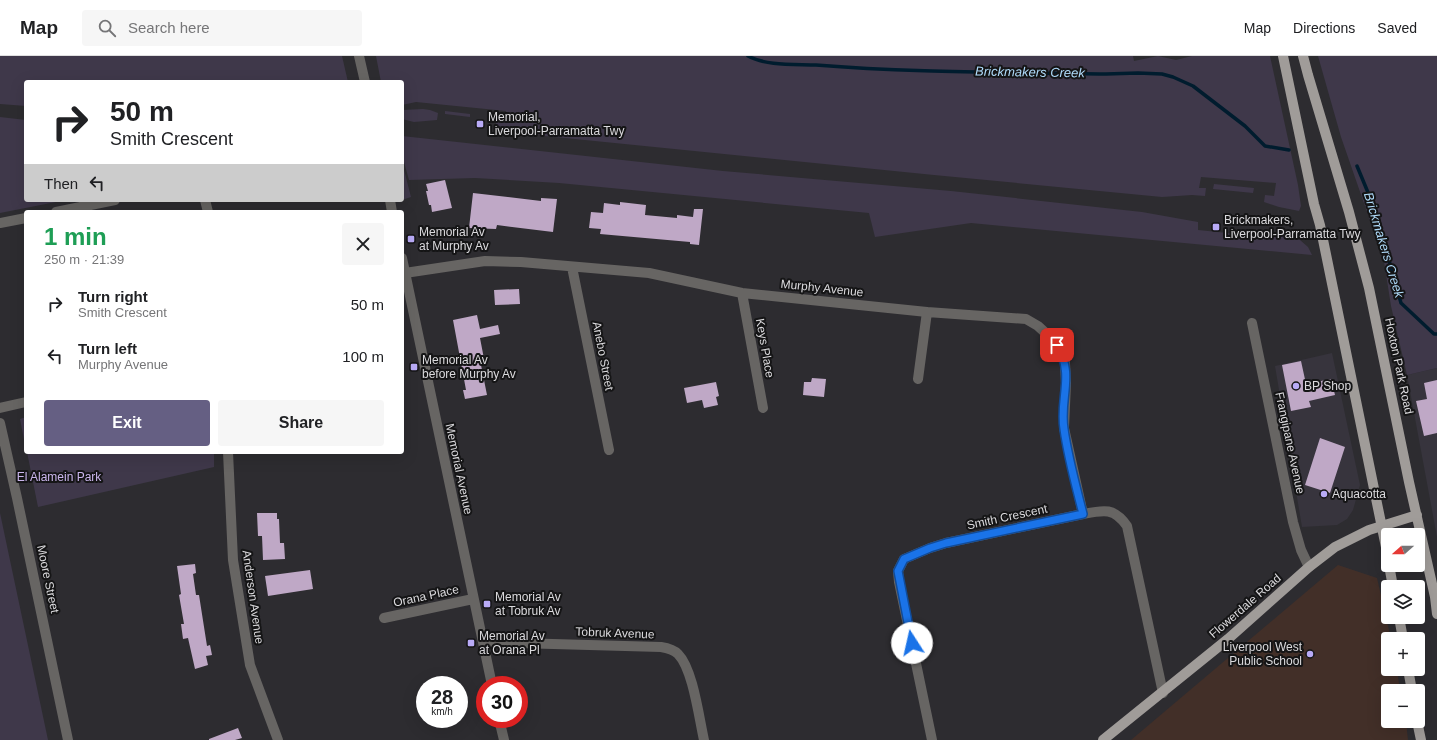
<!DOCTYPE html>
<html lang="en">
<head>
<meta charset="utf-8">
<style>
  :root { --surface:#fff; --page:#f6f6f6; --text:#202124; --muted:#757577; --line:#e0e0e0; --accent:#655f83 }
  body { margin:0; font-family:Arial,sans-serif; background:var(--page); color:var(--text); height:100vh; display:flex; flex-direction:column; font-size:15px; white-space:nowrap }
  * { box-sizing:border-box; margin:0 }
  p { font-size:13px; color:var(--muted) }
  .icon { flex:none; width:22px; height:22px; fill:none; stroke:currentColor; stroke-width:2; stroke-linecap:round; stroke-linejoin:round }
  .map { position:relative; flex:1; overflow:hidden }
  .side { position:absolute; left:24px; top:154px; width:380px; height:244px; display:flex; flex-direction:column; background:var(--surface); border-radius:4px; box-shadow:0 4px 16px #0002 }
  .side>* { flex:none }
  .top-card { position:absolute; left:24px; top:24px; width:380px; height:122px; border-radius:4px; box-shadow:0 4px 16px #0002; background:#fff; color:var(--text); overflow:hidden }
  .needle { width:26px; rotate:249deg }
  .tools { position:absolute; left:1381px; top:472px; display:grid; gap:8px }
  .tools a { display:grid; place-items:center; width:44px; height:44px; border-radius:4px; background:var(--surface); box-shadow:0 4px 16px #0002; font-size:20px }
  .speed { position:absolute; left:416px; top:620px; display:flex; gap:8px; font-size:20px; font-weight:700; text-align:center }
  .speed>* { display:grid; place-content:center; width:52px; height:52px; border-radius:50%; background:var(--surface); box-shadow:0 4px 16px #0002; line-height:1 }
  .speed small { font-size:10px; font-weight:400 }
  .speed .limit { border:6px solid #d22; background:#fff; color:#111 }
  .pin { position:absolute; display:grid; place-items:center; width:34px; height:34px; color:#fff; margin:-17px; border-radius:8px; box-shadow:0 2px 6px #0006 }
  .me { position:absolute; width:44px; margin:-22px; rotate:350deg; stroke-linejoin:round; filter:drop-shadow(0 0 3px #0008) }
  .turn { display:flex; align-items:center; gap:14px; height:84px; padding:0 20px; font-size:18px }
  .turn .icon { width:52px; height:52px; stroke-width:2.5 }
  .turn b { display:block; font-size:28px; line-height:34px }
  .then { display:flex; align-items:center; height:38px; padding:0 20px; background:#0003; gap:8px; font-size:15px }
  .round { display:grid; place-items:center; flex:none; width:42px; height:42px; border-radius:4px; background:var(--page) }
  .overview { display:flex; align-items:center; justify-content:space-between; height:68px; padding:0 20px }
  h1 { font-size:24px; font-weight:800; line-height:30px; color:#1e9e55 }
  .primary-button { display:flex; gap:8px; margin-top:auto; padding:8px 20px }
  .primary-button a { flex:1; height:46px; border-radius:4px; background:var(--accent); color:#fff; font-size:16px; font-weight:800; line-height:46px; text-align:center }
  .primary-button a+a { background:var(--page); color:var(--text) }
  ul { padding:0; list-style:none }
  li { display:flex; align-items:center; gap:12px; height:52px; padding:0 20px }
  li div { flex:1 }
  li b { display:block; font-size:15px }
  li em { font-style:normal }
  header { display:flex; align-items:center; gap:24px; box-sizing:border-box; height:56px; padding:0 20px; background:var(--surface); border-bottom:1px solid var(--line) }
  header strong { font-size:19px }
  nav { display:flex; gap:22px; margin-inline-start:auto; font-size:14px }
  .search { width:280px; height:36px; background:var(--page); display:flex; align-items:center; gap:10px; box-sizing:border-box; padding:0 14px; border-radius:4px; color:var(--muted); font-size:15px }
  .map>svg:first-child { display:block }
</style>
</head>
<body>
<header>
<strong>Map</strong>
<div class="search"><svg class="icon" aria-label="search" viewBox="0 0 24 24"><circle cx="10" cy="10" r="6"/><path d="M15 15l6 6"/></svg>Search here</div>
<nav><a>Map</a><a>Directions</a><a>Saved</a></nav>
</header>
<div class="map">
<svg width="1437" height="684" viewBox="0 0 1437 684">
  <rect width="100%" height="100%" fill="#2d2c30"/>
  <!-- built -->
  <path fill="#37343d" d="M1332,297L1360,429L1353,454L1347,463L1337,469L1302,471L1275,310Z
    M1437,312V481L1407,319Z"/>
  <!-- education -->
  <path fill="#422f28" d="M1338,509L1377,522L1391,583H1388V613H1397L1400,635H1388V665H1406L1408,684H1131Z"/>
  <!-- green -->
  <path fill="#3f384a" d="M0,0H342L348,26H26V50L0,48Z
    M376,0H1133L1134,5L1158,0L1176,4L1192,0H1270L1298,129L1301,150L1299,155L1279,151L1264,146L1265,139L1274,140L1276,127L1201,121L1199,132H1206L1205,140L1192,139L1162,141L934,119L545,80L508,71L496,70V63L505,64L506,55L416,46L402,49V26H381Z
    M1318,0H1437V312L1407,319L1391,250L1384,205L1341,81Z
    M423,53L430,54L438,57L437,64L414,66L402,63V54Z
    M445,55L470,58V61L445,58Z
    M0,61L26,64V144H66L0,157Z
    M402,80L723,115L951,135L1142,156L1198,166V174L1257,180L1288,179L1300,184L1308,191L1312,199L971,167L875,181L869,157L559,127L475,122L409,124L402,99Z
    M402,106L411,141L402,144Z
    M1214,128L1254,132L1253,137L1213,133Z
    M26,361V394L20,363Z
    M27,396H214V411L38,451Z
    M0,457L48,684H0Z"/>
  <g fill="none" stroke-linecap="round" stroke-linejoin="round">
    <!-- stream -->
    <path stroke="#001c2e" stroke-width="3.5" d="M748,0C766,10 795,8 816,9C912,17 1009,16 1106,18L1138,17L1162,18L1173,21L1193,30L1245,70L1265,90L1289,94
      M1357,110L1374,151L1401,247L1434,278H1437"/>
  </g>
  <!-- building -->
  <path fill="#bfa8c6" d="M445,124L452,152L432,156L431,149H429L426,135H428L426,128Z
    M473,137L541,145V142L557,143L553,176L497,169L496,173L469,172Z
    M620,146L646,149L645,159L677,162V159L693,161L694,153H703L699,189L690,188V186L600,178L601,173L589,172L591,156L603,157L604,147L620,149Z
    M519,233L520,248L495,249L494,234Z
    M477,259L480,273L498,269L500,278L480,282L485,308L481,309L487,339L465,343L463,334H466L453,264Z
    M1301,305L1306,328L1331,323L1335,339L1309,345L1311,351L1291,355L1282,309Z
    M812,322L826,323L824,341L803,339L804,326H811Z
    M1437,324V377L1424,380L1416,345L1427,343L1424,327Z
    M716,326L719,340L716,341L718,349L704,352L702,344L687,347L684,332Z
    M1320,382L1345,391L1330,437L1305,429Z
    M257,457H277V463H279L280,487H284L285,503L263,504L262,480H258Z
    M195,508L196,517L193,518L196,539H199L207,590L210,589L212,599L206,600L208,609L195,613L188,582L183,583L181,568H184L179,539L181,538L177,510Z
    M310,514L313,533L268,540L265,520Z
    M238,672L242,682L235,684H209V683Z"/>
  <g fill="none" stroke-linecap="round" stroke-linejoin="round">
    <!-- minor -->
    <path stroke="#676563" stroke-width="10" d="M359,0L365,26
      M205,144L208,156
      M390,144L392,156
      M56,156L115,144
      M0,167L26,162
      M402,202L492,629
      M572,211L609,394
      M405,217L485,205L521,206L649,217L742,237L927,256L1026,263L1038,270L1051,282L1062,297L1065,307L1066,327L1064,372L1083,458
      M742,237L763,352
      M1252,267L1293,466L1301,494L1309,511
      M918,323L927,256
      M0,352L26,346
      M0,367L17,442L68,684
      M228,396L233,504L250,609L278,684
      M384,562L473,543
      M483,586L661,591C667,592 674,594 678,598C693,613 699,662 704,684
      M499,663L504,684
      M932,684L899,526L898,515L904,503L930,492L946,487L1083,458C1103,454 1114,451 1127,470L1163,637"/>
    <!-- major -->
    <path stroke="#a09c99" stroke-width="10" d="M1283,0L1314,148L1320,169L1388,501
      M1303,0L1308,19L1349,156L1369,232L1409,426L1435,541L1437,558
      M1389,509L1393,531
      M1399,561L1403,583
      M1408,613L1412,635
      M1417,665L1421,684
      M1103,684L1228,583L1309,511L1335,491L1369,474L1417,459"/>
  </g>
  <g fill="none" stroke-linecap="round" stroke-linejoin="round">
    <defs>
      <path id="route" d="M912,587L898,515L904,503L930,492L946,487L1083,458C1076,430 1068,402 1064,373C1059,342 1075,320 1057,289"/>
    </defs>
    <!-- route casing -->
    <use href="#route" stroke="#114b97" stroke-width="10"/>
    <!-- route -->
    <use href="#route" stroke="#1a73e8" stroke-width="7"/>
  </g>
  <!-- markers -->
  <g fill="#b9abf7" stroke="#151516" stroke-width="1.5">
    <rect x="476" y="64" width="8" height="8" rx="2"/>
    <rect x="1212" y="167" width="8" height="8" rx="2"/>
    <rect x="407" y="179" width="8" height="8" rx="2"/>
    <rect x="410" y="307" width="8" height="8" rx="2"/>
    <circle cx="1296" cy="330" r="4"/>
    <circle cx="1324" cy="438" r="4"/>
    <rect x="483" y="544" width="8" height="8" rx="2"/>
    <rect x="467" y="583" width="8" height="8" rx="2"/>
    <circle cx="1310" cy="598" r="4"/>
  </g>
  <g text-anchor="middle" dominant-baseline="central" stroke-width="4" stroke-linejoin="round" paint-order="stroke">
    <!-- poi labels -->
    <g font-size="12" fill="#dbdadd" stroke="#151516" text-anchor="start">
      <text x="488" y="61">Memorial,<tspan x="488" dy="14">Liverpool-Parramatta Twy</tspan></text>
      <text x="1224" y="164">Brickmakers,<tspan x="1224" dy="14">Liverpool-Parramatta Twy</tspan></text>
      <text x="419" y="176">Memorial Av<tspan x="419" dy="14">at Murphy Av</tspan></text>
      <text x="422" y="304">Memorial Av<tspan x="422" dy="14">before Murphy Av</tspan></text>
      <text x="1304" y="330">BP Shop</text>
      <text x="1332" y="438">Aquacotta</text>
      <text x="495" y="541">Memorial Av<tspan x="495" dy="14">at Tobruk Av</tspan></text>
      <text x="479" y="580">Memorial Av<tspan x="479" dy="14">at Orana Pl</tspan></text>
      <text x="1302" y="591" text-anchor="end">Liverpool West<tspan x="1302" dy="14">Public School</tspan></text>
    </g>
    <!-- street labels -->
    <g font-size="12" fill="#dbdadd" stroke="#151516">
      <text transform="translate(822 232) rotate(6)">Murphy Avenue</text>
      <text transform="translate(765 292) rotate(80)">Keys Place</text>
      <text transform="translate(603 300) rotate(79)">Anebo Street</text>
      <text transform="translate(1399 310) rotate(78)">Hoxton Park Road</text>
      <text transform="translate(1290 387) rotate(78)">Frangipane Avenue</text>
      <text transform="translate(459 413) rotate(78)">Memorial Avenue</text>
      <text transform="translate(1007 461) rotate(-12)">Smith Crescent</text>
      <text transform="translate(48 523) rotate(78)">Moore Street</text>
      <text transform="translate(426 540) rotate(-12)">Orana Place</text>
      <text transform="translate(253 541) rotate(82)">Anderson Avenue</text>
      <text transform="translate(1245 550) rotate(-41)">Flowerdale Road</text>
      <text transform="translate(615 577) rotate(2)">Tobruk Avenue</text>
    </g>
    <!-- park labels -->
    <g font-size="12" fill="#cab5ec" stroke="#151516">
      <text x="59" y="421">El Alamein Park</text>
    </g>
    <!-- water labels -->
    <g font-size="13" font-style="italic" fill="#afdbfa" stroke="#151516">
      <text transform="translate(1030 16) rotate(1)">Brickmakers Creek</text>
      <text transform="translate(1384 189) rotate(73)">Brickmakers Creek</text>
    </g>
  </g>
</svg>
<div class="tools">
<a><svg class="needle" viewBox="-14 -14 28 28"><path d="M0-13l5 13h-10z" fill="#e53935"/><path d="M0 13l5-13h-10z" fill="#757577"/></svg></a>
<a><svg class="icon" aria-label="layers" viewBox="0 0 24 24"><path d="M12 4l9 5-9 5-9-5zM3 14l9 5 9-5"/></svg></a>
<a>+</a>
<a>−</a>
</div>
<div class="speed"><div>28<small>km/h</small></div><div class="limit">30</div></div>
<div class="pin" style="left:1057px;top:289px;background:#d93025"><svg class="icon" aria-label="arrive" viewBox="0 0 24 24"><path d="M6 21V4h12l-3 4 3 4H6"/></svg></div>
<svg class="me" style="left:912px;top:587px" viewBox="-20 -20 40 40"><circle r="19" fill="#fff"/><path d="M0-13L10 11 0 6-10 11z" fill="#1a73e8"/></svg>
<div class="top-card">
<div class="turn"><svg class="icon" aria-label="right" viewBox="0 0 24 24"><path d="M7 20v-9h11M14 6l5 5-5 5"/></svg><div><b>50 m</b>Smith Crescent</div></div>
<div class="then">Then<svg class="icon" aria-label="left" viewBox="0 0 24 24"><path d="M17 20v-9H6M10 6l-5 5 5 5"/></svg></div>
</div>
<section class="side">
<div class="overview"><div><h1>1 min</h1><p>250 m · 21:39</p></div><a class="round"><svg class="icon" aria-label="close" viewBox="0 0 24 24"><path d="M6 6l12 12M18 6L6 18"/></svg></a></div>
<ul>
<li><svg class="icon" aria-label="right" viewBox="0 0 24 24"><path d="M7 20v-9h11M14 6l5 5-5 5"/></svg><div><b>Turn right</b><p>Smith Crescent</p></div><em>50 m</em></li>
<li><svg class="icon" aria-label="left" viewBox="0 0 24 24"><path d="M17 20v-9H6M10 6l-5 5 5 5"/></svg><div><b>Turn left</b><p>Murphy Avenue</p></div><em>100 m</em></li>
</ul>
<div class="primary-button"><a>Exit</a><a>Share</a></div>
</section>
</div>
</body>
</html>
